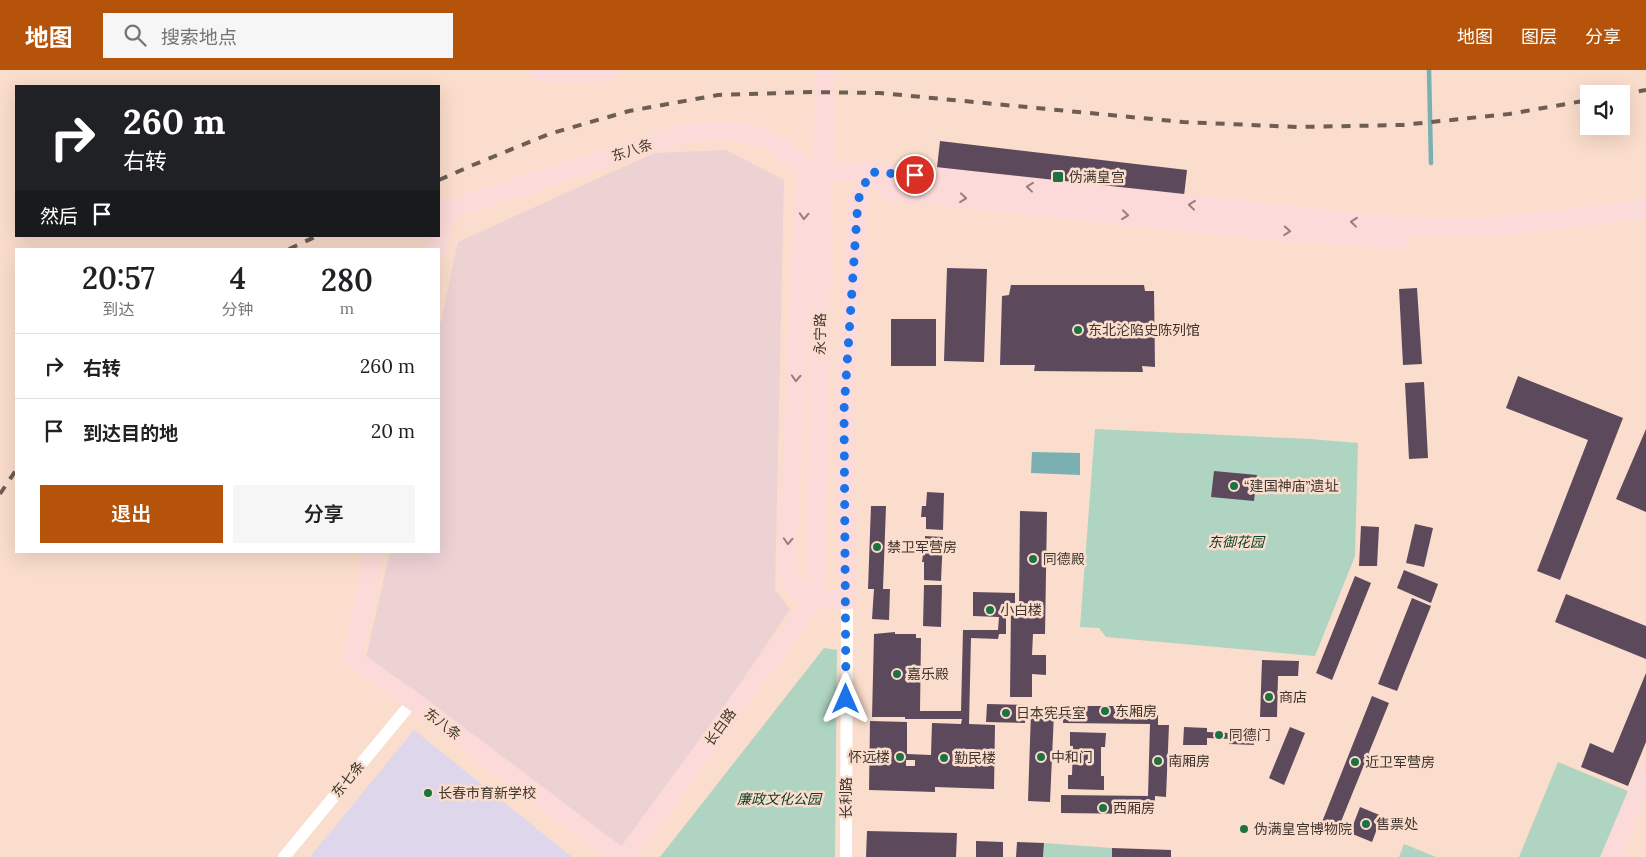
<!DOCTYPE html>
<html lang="zh">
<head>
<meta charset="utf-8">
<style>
  :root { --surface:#fff; --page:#f6f6f6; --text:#202124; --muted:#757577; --line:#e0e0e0; --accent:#b45309 }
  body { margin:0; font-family:Lora,"Noto Sans SC",serif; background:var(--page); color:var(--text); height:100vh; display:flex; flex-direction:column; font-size:19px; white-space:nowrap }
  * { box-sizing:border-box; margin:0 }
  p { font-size:16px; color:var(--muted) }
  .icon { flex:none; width:28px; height:28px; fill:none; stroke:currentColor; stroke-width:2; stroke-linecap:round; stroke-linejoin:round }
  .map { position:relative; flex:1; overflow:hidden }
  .side { position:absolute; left:15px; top:178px; width:425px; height:305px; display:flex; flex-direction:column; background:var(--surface); border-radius:0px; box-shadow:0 5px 20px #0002 }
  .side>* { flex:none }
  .hud { position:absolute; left:15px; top:15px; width:425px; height:152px; border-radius:0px; box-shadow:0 5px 20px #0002; background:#202124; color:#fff; overflow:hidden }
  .fabs { position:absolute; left:1580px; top:15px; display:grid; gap:10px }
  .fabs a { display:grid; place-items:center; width:50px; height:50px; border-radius:0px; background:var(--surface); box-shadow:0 5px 20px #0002; font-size:25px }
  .pin { position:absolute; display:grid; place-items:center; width:42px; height:42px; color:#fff; margin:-21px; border:2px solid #fff; border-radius:50%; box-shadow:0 1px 5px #0007 }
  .me { position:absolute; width:55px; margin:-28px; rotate:0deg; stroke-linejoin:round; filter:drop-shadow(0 0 4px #0008) }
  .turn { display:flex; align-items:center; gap:18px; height:105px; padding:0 25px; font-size:22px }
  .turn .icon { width:65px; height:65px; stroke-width:2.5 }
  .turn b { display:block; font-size:35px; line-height:42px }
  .then { display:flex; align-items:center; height:48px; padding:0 25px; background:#0003; gap:10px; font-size:19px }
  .eta { display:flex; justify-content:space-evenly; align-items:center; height:85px; text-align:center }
  .eta b { font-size:30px; font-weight:600; line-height:35px }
  .button { display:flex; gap:10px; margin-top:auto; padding:10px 25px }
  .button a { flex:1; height:58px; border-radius:0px; background:var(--accent); color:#fff; font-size:20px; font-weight:600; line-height:58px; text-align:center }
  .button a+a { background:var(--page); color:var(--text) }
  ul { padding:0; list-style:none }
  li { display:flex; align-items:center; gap:15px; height:65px; padding:0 25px; border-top:1px solid var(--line) }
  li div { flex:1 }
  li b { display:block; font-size:19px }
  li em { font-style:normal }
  header { display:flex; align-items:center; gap:30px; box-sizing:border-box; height:70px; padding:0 25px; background:var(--accent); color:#fff }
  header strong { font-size:24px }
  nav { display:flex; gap:28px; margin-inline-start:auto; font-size:18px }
  .search { width:350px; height:45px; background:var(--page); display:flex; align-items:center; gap:12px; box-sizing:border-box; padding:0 18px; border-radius:0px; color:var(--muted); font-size:19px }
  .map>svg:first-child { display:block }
</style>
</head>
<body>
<header>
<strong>地图</strong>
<div class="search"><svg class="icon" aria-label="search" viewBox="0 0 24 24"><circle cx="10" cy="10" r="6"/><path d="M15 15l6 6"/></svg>搜索地点</div>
<nav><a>地图</a><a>图层</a><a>分享</a></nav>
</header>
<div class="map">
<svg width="1646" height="787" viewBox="0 0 1646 787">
  <rect width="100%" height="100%" fill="#faddcc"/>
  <!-- commercial -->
  <path fill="#edd2d4" d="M726,80L784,110L775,519L790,539L627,782L366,588L390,481H439V260L458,172L654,83Z"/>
  <!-- education -->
  <path fill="#ded6eb" d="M414,660L572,787H310Z"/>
  <!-- green -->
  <path fill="#afd4c1" d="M1095,359L1310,369L1358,373L1355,486L1315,586L1106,567L1099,558L1080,557Z
    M824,578L837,580L835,787H660Z
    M1558,692L1628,721L1600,787H1519Z
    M1044,773L1112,778V787H1043Z
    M1404,774L1436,787H1399Z"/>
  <!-- water -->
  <path fill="#7ab0b2" d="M1032,382L1080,383V405L1031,403Z"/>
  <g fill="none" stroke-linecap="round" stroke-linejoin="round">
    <!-- stream -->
    <path stroke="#7ab0b2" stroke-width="4.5" d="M1429,0L1431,93"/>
  </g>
  <!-- building -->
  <path fill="#5d495c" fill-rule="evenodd" d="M940,71L1187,100L1182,143L935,115Z
    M947,198L987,199L984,292L944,291Z
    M1011,215H1144L1145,221H1154L1155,297L1142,296L1143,302L1034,301L1035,295H1000L1002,226L1009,225Z
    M1417,218L1422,294L1403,295L1399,219Z
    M891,249H936V296H891Z
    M1518,306L1623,348L1560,510L1537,501L1588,370L1506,338Z
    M1424,312L1428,388L1409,389L1405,313Z
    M1646,359V442L1616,429Z
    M1214,401L1257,405L1254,431L1211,427Z
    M927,422L944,423L943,460L926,459V447H921L922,436H926Z
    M871,436H886L883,519H890L889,550L872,549L874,519H868Z
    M1020,441L1047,442L1045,564H1033L1032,585H1046V605L1032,604V627H1010L1011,537H1019Z
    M1415,454L1433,458L1424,497L1406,493Z
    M1361,456L1379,457L1377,496H1359Z
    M925,466L943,467L941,511L924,510V492H922L923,485H925Z
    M1404,500L1438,514L1431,533L1397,518Z
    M1355,506L1371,513L1332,610L1316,603Z
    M924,515H942L941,557L923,556Z
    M973,522L1015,523V533H1006V564H999L998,569L971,568L969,654L995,655L994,719L935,717V722L869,720L870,651L907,652V684L931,685L932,653L961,654L962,649H905V647H872L874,564L895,562V564H916V568H921L920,641H961L963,560H998L999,547L973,546ZM957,679H975V697L957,696ZM906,690H915V696H906Z
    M1566,524L1646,556V589L1555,552Z
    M1412,528L1431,536L1397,621L1378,614Z
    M1262,590L1299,591L1298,606H1278L1277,647H1260Z
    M1646,603V672L1628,716L1581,697L1590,673L1613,683Z
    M1372,626L1389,633L1338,759L1322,752Z
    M987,634L1025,635V653L986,652Z
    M1064,636H1147V645H1158V655H1169L1166,727L1155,726V734L1144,733V744L1061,743V725L1148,726L1150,654L1063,653Z
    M1031,642L1054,643L1050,732L1028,731Z
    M1184,657L1207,658V662L1230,663V658H1254V675L1229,674L1230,669L1207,668V675H1183Z
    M1290,657L1305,663L1284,715L1269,708Z
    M1070,662L1106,663L1105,677H1101V706H1104V720L1068,719V705H1072L1073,676H1070Z
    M1360,737L1382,746L1372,772L1350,763Z
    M867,761L957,763L956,787H866Z
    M976,771L1003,772V787H976Z
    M1017,772L1044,773L1043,787H1016Z
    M1112,778L1171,780V787H1112Z"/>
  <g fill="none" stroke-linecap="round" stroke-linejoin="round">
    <!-- street -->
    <path stroke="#fff" stroke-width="12" d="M284,787L413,631
      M846,787L847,530"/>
    <!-- secondary -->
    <path stroke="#fbdad9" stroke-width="19" d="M538,0C563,6 586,4 611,0
      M806,97L787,494C791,531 817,528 847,530L844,340L858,130L870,102
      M870,102L890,121L1263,160L1399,169
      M437,179L445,141L677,65C709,60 753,56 781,77C792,85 802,98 815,100C827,103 841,101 854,101C879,102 904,105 930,106L1390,156L1494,157L1646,139
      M374,481L352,588L413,631L620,787
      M815,528L825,0
      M625,787L815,528
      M1612,787L1646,701"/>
    <!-- rail -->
    <path stroke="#6d5d54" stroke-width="4" stroke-dasharray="9 9" stroke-linecap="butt" d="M1621,24L1646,20
      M439,110L473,95L549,64L629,41L718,25L812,22L880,23L1183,52L1297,57L1402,55L1509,44L1589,30
      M289,179L317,166
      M0,424L16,400"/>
  </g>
  <!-- one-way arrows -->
  <defs><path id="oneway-chevron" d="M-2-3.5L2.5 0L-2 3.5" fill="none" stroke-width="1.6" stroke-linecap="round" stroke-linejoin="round" transform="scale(1.25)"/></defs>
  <g stroke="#957f7b">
    <use href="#oneway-chevron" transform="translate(1030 117) rotate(-174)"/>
    <use href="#oneway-chevron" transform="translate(963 128) rotate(6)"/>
    <use href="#oneway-chevron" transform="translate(1192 135) rotate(-174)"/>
    <use href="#oneway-chevron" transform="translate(1125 145) rotate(6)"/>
    <use href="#oneway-chevron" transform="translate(804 146) rotate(93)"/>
    <use href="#oneway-chevron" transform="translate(1354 152) rotate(-174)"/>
    <use href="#oneway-chevron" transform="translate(1287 161) rotate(4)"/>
    <use href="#oneway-chevron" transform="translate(796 308) rotate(93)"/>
    <use href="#oneway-chevron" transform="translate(788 471) rotate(93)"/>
  </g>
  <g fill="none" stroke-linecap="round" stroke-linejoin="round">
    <!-- route -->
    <path stroke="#1a73e8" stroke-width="9" stroke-dasharray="0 16.2" d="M846,629L844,340L858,130L870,102L915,105"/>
  </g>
  <!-- markers -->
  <g fill="#1d7142" stroke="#faddcc" stroke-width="2">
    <rect x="1052" y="101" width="12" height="12" rx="2.5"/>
    <circle cx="1078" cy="260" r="5"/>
    <circle cx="1234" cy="416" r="5"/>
    <circle cx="877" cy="477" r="5"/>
    <circle cx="1033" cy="489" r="5"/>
    <circle cx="990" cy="540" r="5"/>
    <circle cx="897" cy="604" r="5"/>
    <circle cx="1269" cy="627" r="5"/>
    <circle cx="1105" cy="641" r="5"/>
    <circle cx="1006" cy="643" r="5"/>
    <circle cx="1219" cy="665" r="5"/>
    <circle cx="900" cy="687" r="5"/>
    <circle cx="1041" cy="687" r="5"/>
    <circle cx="944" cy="688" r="5"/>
    <circle cx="1158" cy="691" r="5"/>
    <circle cx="1355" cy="692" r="5"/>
    <circle cx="428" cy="723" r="5"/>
    <circle cx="1103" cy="738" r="5"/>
    <circle cx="1366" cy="754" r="5"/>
    <circle cx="1244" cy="759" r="5"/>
  </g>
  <g text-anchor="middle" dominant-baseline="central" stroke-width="5" stroke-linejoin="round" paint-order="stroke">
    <!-- street labels -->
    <g font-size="14" fill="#41352f" stroke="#faddcc">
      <text transform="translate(632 80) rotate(-18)">东八条</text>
      <text transform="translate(820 264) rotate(-89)">永宁路</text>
      <text transform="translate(443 654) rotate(37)">东八条</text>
      <text transform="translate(720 657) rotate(-54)">长白路</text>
      <text transform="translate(348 709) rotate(-50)">东七条</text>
      <text transform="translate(846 728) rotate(-90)">长利路</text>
    </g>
    <!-- poi labels -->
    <g font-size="14" fill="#41352f" stroke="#faddcc" text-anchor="start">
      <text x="1069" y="107">伪满皇宫</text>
      <text x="1088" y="260">东北沦陷史陈列馆</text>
      <text x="1244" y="416">“建国神庙”遗址</text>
      <text x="887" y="477">禁卫军营房</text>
      <text x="1043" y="489">同德殿</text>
      <text x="1000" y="540">小白楼</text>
      <text x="907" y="604">嘉乐殿</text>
      <text x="1279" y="627">商店</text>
      <text x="1115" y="641">东厢房</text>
      <text x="1016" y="643">日本宪兵室</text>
      <text x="1229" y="665">同德门</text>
      <text x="890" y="687" text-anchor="end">怀远楼</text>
      <text x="1051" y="687">中和门</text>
      <text x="954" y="688">勤民楼</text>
      <text x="1168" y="691">南厢房</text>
      <text x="1365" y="692">近卫军营房</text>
      <text x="438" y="723">长春市育新学校</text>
      <text x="1113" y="738">西厢房</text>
      <text x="1376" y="754">售票处</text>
      <text x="1254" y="759">伪满皇宫博物院</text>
    </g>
    <!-- park labels -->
    <g font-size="14" font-style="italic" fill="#09432c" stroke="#faddcc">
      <text x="1236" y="472">东御花园</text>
      <text x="779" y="729">廉政文化公园</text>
    </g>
  </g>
</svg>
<div class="fabs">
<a><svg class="icon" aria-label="sound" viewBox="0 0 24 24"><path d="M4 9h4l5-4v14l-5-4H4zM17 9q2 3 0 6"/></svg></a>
</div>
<div class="pin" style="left:915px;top:105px;background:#d93025"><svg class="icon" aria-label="arrive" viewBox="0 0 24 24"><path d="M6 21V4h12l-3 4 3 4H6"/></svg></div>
<svg class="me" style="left:846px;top:629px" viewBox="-20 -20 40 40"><path d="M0-17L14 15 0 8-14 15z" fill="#1a73e8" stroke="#fff" stroke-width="4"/></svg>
<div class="hud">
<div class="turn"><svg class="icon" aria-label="right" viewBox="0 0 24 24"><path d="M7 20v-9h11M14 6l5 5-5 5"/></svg><div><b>260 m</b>右转</div></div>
<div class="then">然后<svg class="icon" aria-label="arrive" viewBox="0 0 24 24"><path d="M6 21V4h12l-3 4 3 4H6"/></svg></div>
</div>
<section class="side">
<div class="eta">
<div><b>20:57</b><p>到达</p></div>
<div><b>4</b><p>分钟</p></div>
<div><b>280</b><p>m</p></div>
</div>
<ul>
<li><svg class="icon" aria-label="right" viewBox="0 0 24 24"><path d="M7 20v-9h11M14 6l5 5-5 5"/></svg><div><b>右转</b></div><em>260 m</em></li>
<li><svg class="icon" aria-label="arrive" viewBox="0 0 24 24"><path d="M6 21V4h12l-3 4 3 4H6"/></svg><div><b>到达目的地</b></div><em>20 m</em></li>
</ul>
<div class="button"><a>退出</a><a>分享</a></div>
</section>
</div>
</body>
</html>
